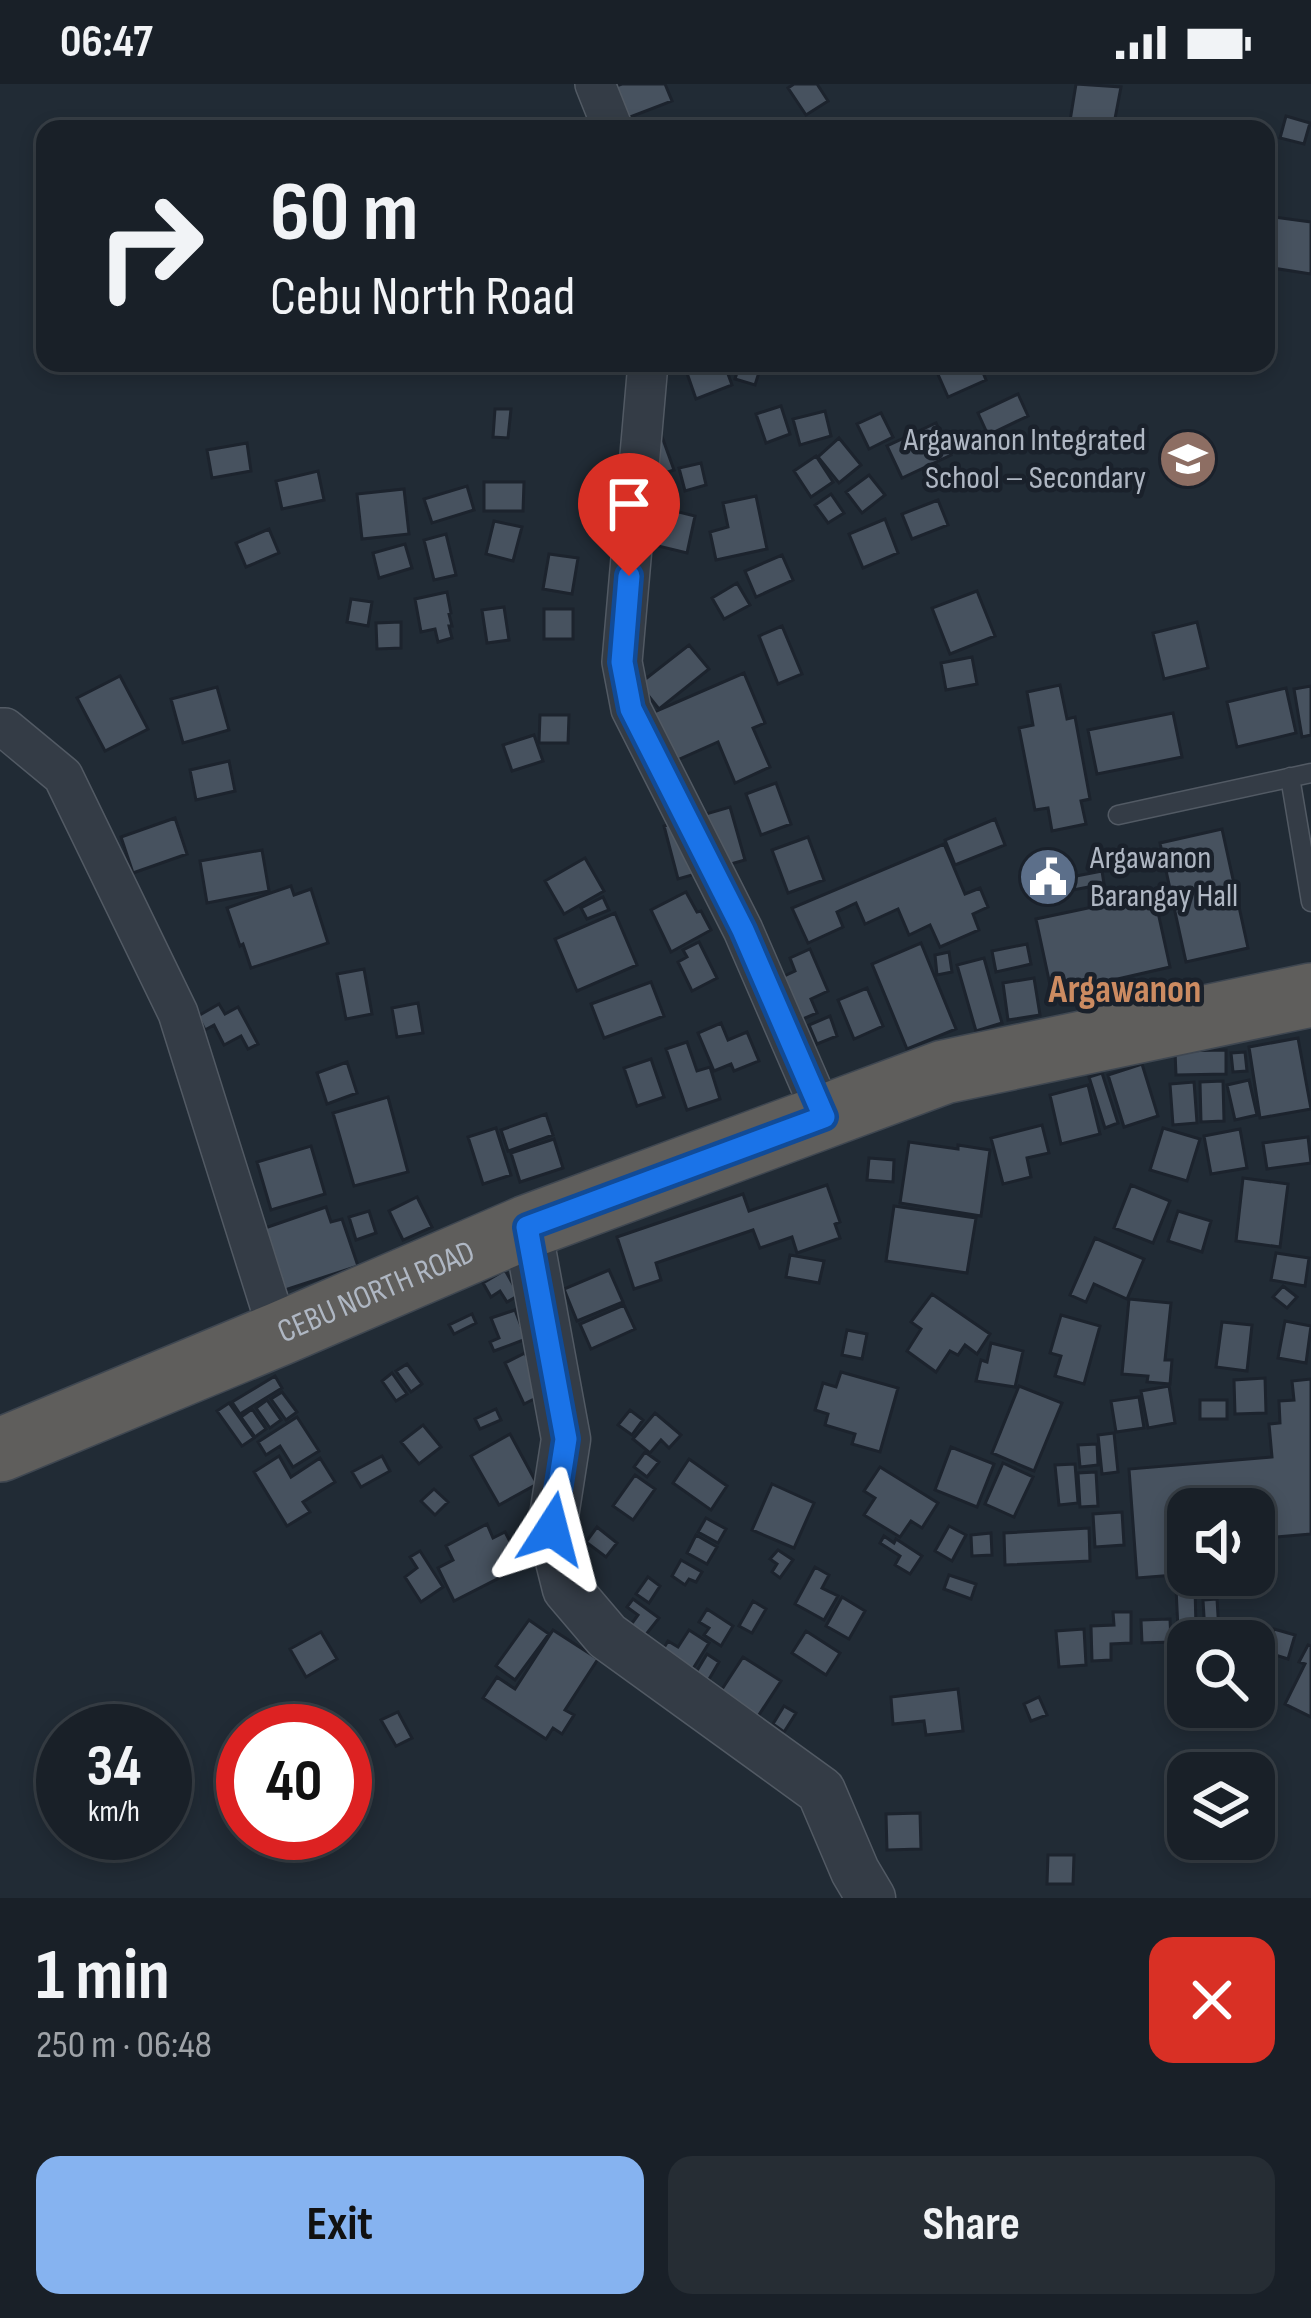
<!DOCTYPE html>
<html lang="en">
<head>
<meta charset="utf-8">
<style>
  :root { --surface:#192028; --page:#262d34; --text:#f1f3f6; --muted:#9fa3a8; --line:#373e45; --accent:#86b3f0 }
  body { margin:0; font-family:"Sofia Sans Condensed",sans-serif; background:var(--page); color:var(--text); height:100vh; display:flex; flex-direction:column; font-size:45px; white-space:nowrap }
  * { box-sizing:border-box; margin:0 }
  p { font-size:39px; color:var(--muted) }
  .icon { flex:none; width:66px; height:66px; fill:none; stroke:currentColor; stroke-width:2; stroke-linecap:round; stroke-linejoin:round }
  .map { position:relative; height:1814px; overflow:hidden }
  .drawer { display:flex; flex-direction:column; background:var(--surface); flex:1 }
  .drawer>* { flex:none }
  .banner { position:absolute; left:36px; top:36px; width:1239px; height:252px; border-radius:24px; box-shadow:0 6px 18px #0003,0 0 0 3px var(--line); background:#192028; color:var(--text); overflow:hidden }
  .buttons { position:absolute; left:1167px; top:1404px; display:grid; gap:24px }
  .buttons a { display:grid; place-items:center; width:108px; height:108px; border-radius:24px; background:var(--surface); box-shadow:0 6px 18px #0003,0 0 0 3px var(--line); font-size:60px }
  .speed { position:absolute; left:36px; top:1620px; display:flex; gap:24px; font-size:60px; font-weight:700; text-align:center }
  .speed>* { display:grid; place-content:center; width:156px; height:156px; border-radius:50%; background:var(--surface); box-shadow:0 6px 18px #0003,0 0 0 3px var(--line); line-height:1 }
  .speed small { font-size:30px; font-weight:400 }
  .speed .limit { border:18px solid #d22; background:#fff; color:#111 }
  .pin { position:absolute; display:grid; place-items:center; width:102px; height:102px; color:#fff; margin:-123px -51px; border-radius:50% 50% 50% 0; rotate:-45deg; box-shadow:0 0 12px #0007 }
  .pin .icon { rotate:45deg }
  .me { position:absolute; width:132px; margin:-66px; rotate:9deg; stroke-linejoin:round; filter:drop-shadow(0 0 9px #0008) }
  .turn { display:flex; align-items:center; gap:42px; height:252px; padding:0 36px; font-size:54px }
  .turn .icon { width:156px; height:156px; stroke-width:2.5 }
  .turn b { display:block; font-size:84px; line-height:102px }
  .round { display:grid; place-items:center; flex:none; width:126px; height:126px; border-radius:24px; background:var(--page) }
  .headline { display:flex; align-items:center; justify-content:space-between; height:204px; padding:0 36px }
  h1 { font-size:72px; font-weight:700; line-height:90px }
  .action { display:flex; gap:24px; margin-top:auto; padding:24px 36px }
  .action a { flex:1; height:138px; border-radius:24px; background:var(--accent); color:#111; font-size:48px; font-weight:700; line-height:138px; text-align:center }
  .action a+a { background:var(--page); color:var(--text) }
  .status { display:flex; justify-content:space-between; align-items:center; height:84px; padding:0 60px; background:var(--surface); direction:ltr }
  .status svg { height:33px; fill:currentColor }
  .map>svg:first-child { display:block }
</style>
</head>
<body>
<div class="status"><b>06:47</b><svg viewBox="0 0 49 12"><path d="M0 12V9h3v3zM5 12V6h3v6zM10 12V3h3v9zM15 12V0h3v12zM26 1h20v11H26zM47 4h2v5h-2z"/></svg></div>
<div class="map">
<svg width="1311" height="1814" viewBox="0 0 1311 1814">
  <rect width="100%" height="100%" fill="#212b35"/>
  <!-- building -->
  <path fill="#47525f" stroke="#1c232d" stroke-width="3" d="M622,0H665L672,17L625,35L613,3Z
    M794,0H817L828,17L806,31L788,4Z
    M1076,0L1121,3L1113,45L1069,43Z
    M1286,32L1310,39L1304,60L1280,54Z
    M1266,132L1311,138V190L1266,183Z
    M706,279H724L732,301L696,315L687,289L707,281Z
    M740,279H762L755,301L735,295Z
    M933,279H979L986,296L948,313Z
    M1018,310L1028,332L988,351L978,329Z
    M781,322L790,350L766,359L756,330Z
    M495,325H511L508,354L493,353Z
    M825,327L831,352L800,361L793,335Z
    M881,329L893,353L869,365L857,340Z
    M936,339L951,371L902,394L887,362Z
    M661,350L674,386L641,397Z
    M839,354L861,381L839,399L818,373Z
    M247,359L251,387L212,394L207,366Z
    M816,372L833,398L811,413L794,387Z
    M701,379L706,401L685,407L679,384Z
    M318,387L324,416L282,425L276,397Z
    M869,391L885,411L862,429L846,408Z
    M484,398H524L523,427H484Z
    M467,402L474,426L432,439L424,415Z
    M404,405L409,450L362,455L357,410Z
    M831,410L844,429L828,439L815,421Z
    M756,412L767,465L716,476L710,448L728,443L723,419Z
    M938,416L948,441L912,455L902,430Z
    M663,424L695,432L687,469L654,461Z
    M885,435L898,469L863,484L849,450Z
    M494,437L522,443L513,477L486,470Z
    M269,445L279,469L246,483L236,459Z
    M446,450L456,491L434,496L424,456Z
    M405,460L412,484L379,494L373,469Z
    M549,470L578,474L572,510L543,505Z
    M782,471L793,496L756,513L745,487Z
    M737,499L750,521L724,535L712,514Z
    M977,507L995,552L950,570L932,524Z
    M447,508L451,529L449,530L452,542H449L452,554L438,558L435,545L421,548L415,515Z
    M351,515L372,518L368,542L347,538Z
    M504,523L509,556L487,559L482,526Z
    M544,525H573V555H544Z
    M401,538V564L377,565L376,539Z
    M1197,538L1208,584L1164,595L1153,549Z
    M782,542L802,590L778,600L759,552Z
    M689,561L709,585L659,625L639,600Z
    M972,573L977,600L946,606L941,579Z
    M744,589L765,639L753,644L770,683L735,699L718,658L675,677L654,628Z
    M120,592L148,645L105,667L77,614Z
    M1060,601L1067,635L1075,633L1090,715L1081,717L1086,740L1052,747L1048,724L1035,726L1019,644L1033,641L1027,608Z
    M1311,602V651L1302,653L1294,605Z
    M217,603L229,646L183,659L171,615Z
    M1286,604L1296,649L1237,663L1227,618Z
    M1173,629L1182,673L1097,690L1088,646Z
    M540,631H569L568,659H539Z
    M534,651L543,677L512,687L503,661Z
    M229,677L235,707L196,716L190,686Z
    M776,699L791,740L761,751L746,710Z
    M730,723L745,776L678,795L664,742Z
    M175,734L187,770L133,789L121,753Z
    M995,735L1005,761L955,781L945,756Z
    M1222,745L1248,864L1186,878L1160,759Z
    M808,753L824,796L788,809L772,766Z
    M944,760L965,810L980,804L988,823L973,830L979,846L940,863L930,841L909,851L898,825L865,840L856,819L837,828L843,843L808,859L792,824Z
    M262,766L269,807L207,819L200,777Z
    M1057,767L1067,813L1040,819L1029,773Z
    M585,774L604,807L564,830L545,797Z
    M1102,787L1104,800L1073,806L1071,793Z
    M291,802L294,811L311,805L328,859L251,884L243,860L240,862L227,824Z
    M686,808L697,828L701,827L711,846L671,868L651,826Z
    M1154,810L1170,883L1052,910L1036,835Z
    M603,813L609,826L587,835L581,824Z
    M615,829L637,881L577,907L555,855Z
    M699,858L717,894L692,907L678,878L687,873L683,866Z
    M921,859L956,945L907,965L872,880Z
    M1027,860L1031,880L996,888L992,867Z
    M810,865L828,907L811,915L817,929L798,937L780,894L795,887L790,874Z
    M949,868L952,888L937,891L935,871Z
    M984,874L1002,939L976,947L957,881Z
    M364,885L372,930L346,935L337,890Z
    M1034,894L1040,931L1008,936L1003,899Z
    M651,898L664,932L604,954L591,920Z
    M867,904L883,942L854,955L838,916Z
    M418,919L423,949L397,953L392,924Z
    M219,920L225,930L238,923L258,960L248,965L241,952L224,961L214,941L205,946L198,932Z
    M830,932L837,952L817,960L809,941Z
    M721,939L728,956L747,948L759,977L734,987L731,980L714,987L698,949Z
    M1298,954L1311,1025L1260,1034L1249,963Z
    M687,958L697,987L710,983L720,1015L687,1026L666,965Z
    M1226,966V990L1176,991L1175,967Z
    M1245,968L1247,987L1233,988L1231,969Z
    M651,975L664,1013L637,1022L624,984Z
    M347,978L357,1009L327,1020L317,989Z
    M1142,980L1158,1032L1124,1043L1108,991Z
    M1102,989L1118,1039L1105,1044L1089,993Z
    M1249,996L1257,1031L1235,1036L1227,1001Z
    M1223,997L1224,1037L1201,1038L1200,998Z
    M1194,998L1197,1039L1173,1041L1170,1000Z
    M1088,1001L1100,1050L1061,1060L1050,1011Z
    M388,1013L408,1088L354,1102L333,1029Z
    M546,1030L553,1051L508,1067L501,1046Z
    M1042,1041L1049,1069L1027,1074L1031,1093L1003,1100L991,1054Z
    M496,1044L511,1091L483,1100L468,1053Z
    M1163,1044L1200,1055L1187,1097L1150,1086Z
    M1240,1045L1247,1084L1211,1090L1204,1052Z
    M1308,1053L1311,1079L1267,1085L1263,1059Z
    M554,1055L563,1084L520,1098L511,1069Z
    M909,1058L958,1065V1061L990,1066L981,1132L900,1119Z
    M311,1062L325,1110L271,1126L257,1078Z
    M869,1074L894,1076L893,1098L867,1096Z
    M1243,1094L1288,1100L1280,1163L1236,1157Z
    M827,1101L840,1138L835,1140L840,1154L797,1169L792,1153L760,1164L753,1146L656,1179L661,1196L634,1205L617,1153L743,1110L749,1127Z
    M1131,1101L1170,1117L1153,1159L1114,1144Z
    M417,1113L432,1143L403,1156L389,1127Z
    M894,1122L976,1134L967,1189L886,1177Z
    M326,1123L331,1138L342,1135L358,1182L285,1206L265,1144Z
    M369,1127L376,1149L356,1156L349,1133Z
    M1178,1127L1211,1137L1202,1168L1168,1157Z
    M1095,1154L1144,1175L1127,1215L1094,1200L1086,1218L1070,1211Z
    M1276,1169L1309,1174L1305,1202L1271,1196Z
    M790,1171L824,1177L819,1199L786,1193Z
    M505,1186L519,1211L507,1218L500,1207L491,1213L483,1199Z
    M609,1186L623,1218L577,1237L564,1205Z
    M1283,1202L1297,1213L1287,1224L1273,1213Z
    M932,1210L990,1250L977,1270L965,1261L958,1271L950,1267L936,1288L907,1267L921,1245L911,1238Z
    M1129,1215L1171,1219L1165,1276H1172L1170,1300L1147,1298L1148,1292L1122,1290Z
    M624,1221L635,1245L591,1265L580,1240Z
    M515,1226L526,1255L494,1267L490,1258L499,1254L491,1234Z
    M472,1230L476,1239L454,1250L449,1241Z
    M1061,1231L1100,1242L1084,1300L1055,1292L1061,1272L1050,1269Z
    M1285,1237L1311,1242L1306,1279L1278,1274Z
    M1222,1238L1252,1241L1247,1287L1216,1283Z
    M847,1246L867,1250L862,1275L842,1271Z
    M991,1259L1023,1267L1015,1303L976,1297L981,1276L987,1278Z
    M525,1269L544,1310L524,1320L505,1279Z
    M407,1280L422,1300L411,1308L396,1287Z
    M841,1288L898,1304L880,1368L852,1360L855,1350L825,1341L828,1330L815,1326L823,1299L836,1303Z
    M392,1289L407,1310L396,1317L382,1297Z
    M275,1292L282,1304L240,1330L232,1318Z
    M1265,1294L1266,1329L1235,1330L1234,1296Z
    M1311,1295V1450L1254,1455V1425H1188V1490L1137,1494L1129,1385L1272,1373L1269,1340L1280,1339L1279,1317L1294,1316L1292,1297Z
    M1019,1302L1062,1319L1034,1387L992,1369Z
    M1169,1302L1175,1339L1148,1344L1141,1307Z
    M282,1308L297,1328L286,1336L271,1315Z
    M1139,1313L1144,1344L1116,1348L1111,1317Z
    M267,1316L281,1336L270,1344L256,1324Z
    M1200,1316H1227V1335H1200Z
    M229,1319L254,1354L242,1362L217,1327Z
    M252,1325L266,1345L255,1353L241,1333Z
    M496,1325L501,1336L480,1345L475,1335Z
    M630,1326L643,1336L632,1351L618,1341Z
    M655,1329L681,1351L669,1364L661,1356L650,1369L633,1355Z
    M297,1333L319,1367L293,1383L280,1362L266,1371L258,1358Z
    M423,1341L441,1363L419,1380L401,1358Z
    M1114,1349L1118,1388L1102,1390L1098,1351Z
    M510,1350L537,1400L499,1421L471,1372Z
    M1097,1360L1098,1381L1080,1383L1078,1361Z
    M951,1363L994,1380L977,1423L935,1406Z
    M645,1368L659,1378L647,1393L634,1383Z
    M279,1372L291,1393L320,1374L335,1398L303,1418L310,1428L287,1442L254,1388Z
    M382,1372L390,1387L361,1403L352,1388Z
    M689,1375L727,1402L711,1426L673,1399Z
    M1003,1379L1033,1393L1014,1433L985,1420Z
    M1075,1380L1078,1419L1059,1421L1055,1381Z
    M880,1383L938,1419L922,1444L911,1437L900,1453L864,1431L875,1414L864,1407Z
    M1096,1388L1098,1422L1080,1423L1078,1389Z
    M635,1391L655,1405L633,1436L613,1422Z
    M772,1400L814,1419L794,1464L752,1446Z
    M434,1405L448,1418L435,1431L421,1417Z
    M1122,1428L1124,1461L1095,1463L1093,1430Z
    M706,1434L726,1445L718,1459L698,1448Z
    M487,1440L493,1454L505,1448L517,1471L505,1476L511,1488L454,1517L438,1484L453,1476L446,1462Z
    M949,1442L966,1451L952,1477L935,1467Z
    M597,1443L617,1459L606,1473L586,1458Z
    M1089,1444L1090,1477L1005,1481L1004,1449Z
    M991,1449L992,1471L972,1472L971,1451Z
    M696,1451L717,1463L707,1480L687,1469Z
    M884,1452L894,1459L896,1455L922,1472L910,1490L895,1481L900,1472L880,1459Z
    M778,1466L793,1476L780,1494L772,1488L777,1480L770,1475Z
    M420,1467L443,1503L421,1518L405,1493L417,1484L410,1473Z
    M681,1476L702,1488L696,1498L689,1495L685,1501L672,1492Z
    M815,1483L829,1491L822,1504L838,1512L824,1536L795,1520Z
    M949,1491L976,1500L971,1515L944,1505Z
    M648,1493L660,1502L649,1519L636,1510Z
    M1195,1503L1196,1544L1178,1545L1176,1504Z
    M842,1513L865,1527L849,1555L826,1542Z
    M633,1515L659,1534L644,1553L630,1542L638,1531L627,1523Z
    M1217,1515L1219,1548L1205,1549L1203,1516Z
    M753,1517L766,1525L752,1549L739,1542Z
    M707,1525L733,1542L721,1562L704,1551L709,1544L699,1538Z
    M1113,1528H1131V1559L1111,1560V1576L1092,1577L1091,1542L1114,1541Z
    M1170,1535L1171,1558L1142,1559L1141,1536Z
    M529,1536L549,1550L515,1596L496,1582Z
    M1084,1545L1086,1581L1059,1583L1056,1547Z
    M1274,1545L1295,1551L1288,1575L1266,1568Z
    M553,1546L598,1575L565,1626L574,1631L562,1650L553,1644L546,1655L483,1614L497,1593L515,1605Z
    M689,1546L709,1559L689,1591L659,1572L668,1557L678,1563Z
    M806,1547L840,1569L826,1591L792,1569Z
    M321,1548L337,1575L306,1593L290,1565Z
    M1308,1561L1311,1562V1633L1285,1620L1305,1580L1299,1578Z
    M707,1570L719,1578L705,1602L692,1595Z
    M743,1573L781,1597L753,1640L715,1616Z
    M1188,1576V1610L1181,1611L1179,1577Z
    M958,1605L963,1647L926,1651L924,1637L893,1640L891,1613Z
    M1039,1613L1047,1631L1031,1637L1024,1620Z
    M784,1622L796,1629L784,1648L773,1640Z
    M398,1628L412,1654L396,1662L381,1636Z
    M920,1729L921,1765L887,1766L886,1730Z
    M1048,1771H1074L1073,1800H1047Z"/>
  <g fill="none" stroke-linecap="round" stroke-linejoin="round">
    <defs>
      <path id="service" d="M1290,693L1311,818
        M1118,731L1311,689"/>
      <path id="minor" d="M595,0L613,45
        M648,279L622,578L631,625L743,846L824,1033
        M0,644H5L63,692L178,929L279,1250"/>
      <path id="tertiary" d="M527,1143L566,1355L552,1445L567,1505L607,1552L821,1707L855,1787L871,1814"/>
      <g id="trunk">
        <path id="s1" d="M0,1366L279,1250L527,1143L944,988L1311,911"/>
      </g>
    </defs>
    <!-- service casing -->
    <use href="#service" stroke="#525a64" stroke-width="21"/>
    <!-- minor casing -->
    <use href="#minor" stroke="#525a64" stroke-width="42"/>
    <!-- tertiary casing -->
    <use href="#tertiary" stroke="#525a64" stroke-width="51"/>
    <!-- trunk casing -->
    <use href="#trunk" stroke="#3f4751" stroke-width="66"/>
    <!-- service -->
    <use href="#service" stroke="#343c46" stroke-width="18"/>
    <!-- minor -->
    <use href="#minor" stroke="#343c46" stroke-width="39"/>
    <!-- tertiary -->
    <use href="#tertiary" stroke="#343c46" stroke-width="48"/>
    <!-- trunk -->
    <use href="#trunk" stroke="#5f5e5c" stroke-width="63"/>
  </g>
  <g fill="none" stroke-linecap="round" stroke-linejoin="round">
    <defs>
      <path id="route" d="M552,1445L566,1355L527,1143L824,1033L743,846L631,625L622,578L629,492"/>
    </defs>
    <!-- route casing -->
    <use href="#route" stroke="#114b97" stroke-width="30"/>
    <!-- route -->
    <use href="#route" stroke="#1a73e8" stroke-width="21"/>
  </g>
  <!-- icons -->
  <defs>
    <symbol id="school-disc" viewBox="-11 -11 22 22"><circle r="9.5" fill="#8d6e63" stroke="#1a212b"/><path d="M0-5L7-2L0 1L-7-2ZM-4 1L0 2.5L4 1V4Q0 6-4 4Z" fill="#fff"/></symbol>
    <symbol id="civic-disc" viewBox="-11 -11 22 22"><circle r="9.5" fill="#5c6f8a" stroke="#1a212b"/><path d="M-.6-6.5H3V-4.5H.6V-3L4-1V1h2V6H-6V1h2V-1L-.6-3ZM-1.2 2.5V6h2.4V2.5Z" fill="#fff"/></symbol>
  </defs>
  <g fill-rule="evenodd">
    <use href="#school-disc" x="1155" y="342" width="66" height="66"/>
    <use href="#civic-disc" x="1015" y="760" width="66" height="66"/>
  </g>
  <g text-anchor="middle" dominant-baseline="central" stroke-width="9" stroke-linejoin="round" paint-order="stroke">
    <!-- poi labels -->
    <g font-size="33" fill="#afb7c3" stroke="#1a212b" text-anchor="end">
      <text x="1146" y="356">Argawanon Integrated<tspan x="1146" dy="38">School – Secondary</tspan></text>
      <text x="1090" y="774" text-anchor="start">Argawanon<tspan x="1090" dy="38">Barangay Hall</tspan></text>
    </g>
    <!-- street labels -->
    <g font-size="33" fill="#afb7c3" stroke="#1a212b">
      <text stroke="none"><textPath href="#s1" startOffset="408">CEBU NORTH ROAD</textPath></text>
    </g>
    <!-- quarter labels -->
    <g font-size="39" font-weight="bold" fill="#cc8b61" stroke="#1a212b">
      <text x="1125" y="906">Argawanon</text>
    </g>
  </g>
</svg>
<div class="buttons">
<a><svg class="icon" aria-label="sound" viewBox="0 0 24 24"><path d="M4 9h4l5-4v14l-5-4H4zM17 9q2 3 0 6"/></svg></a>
<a><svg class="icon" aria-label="search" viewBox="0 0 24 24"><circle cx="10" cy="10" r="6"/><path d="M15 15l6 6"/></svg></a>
<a><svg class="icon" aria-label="layers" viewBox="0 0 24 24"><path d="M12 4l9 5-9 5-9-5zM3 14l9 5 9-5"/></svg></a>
</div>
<div class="speed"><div>34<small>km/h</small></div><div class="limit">40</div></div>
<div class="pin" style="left:629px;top:492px;background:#d93025"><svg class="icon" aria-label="arrive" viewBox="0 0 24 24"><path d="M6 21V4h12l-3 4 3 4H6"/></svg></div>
<svg class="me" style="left:552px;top:1445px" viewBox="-20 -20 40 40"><path d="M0-17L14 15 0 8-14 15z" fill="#1a73e8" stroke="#fff" stroke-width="4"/></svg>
<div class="banner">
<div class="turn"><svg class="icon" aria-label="right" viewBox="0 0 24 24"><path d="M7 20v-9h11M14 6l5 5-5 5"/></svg><div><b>60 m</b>Cebu North Road</div></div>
</div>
</div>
<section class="drawer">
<div class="headline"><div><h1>1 min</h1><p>250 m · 06:48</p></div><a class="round" style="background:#d93025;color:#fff"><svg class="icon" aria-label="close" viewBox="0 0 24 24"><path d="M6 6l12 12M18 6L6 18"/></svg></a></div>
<div class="action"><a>Exit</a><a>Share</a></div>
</section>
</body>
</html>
